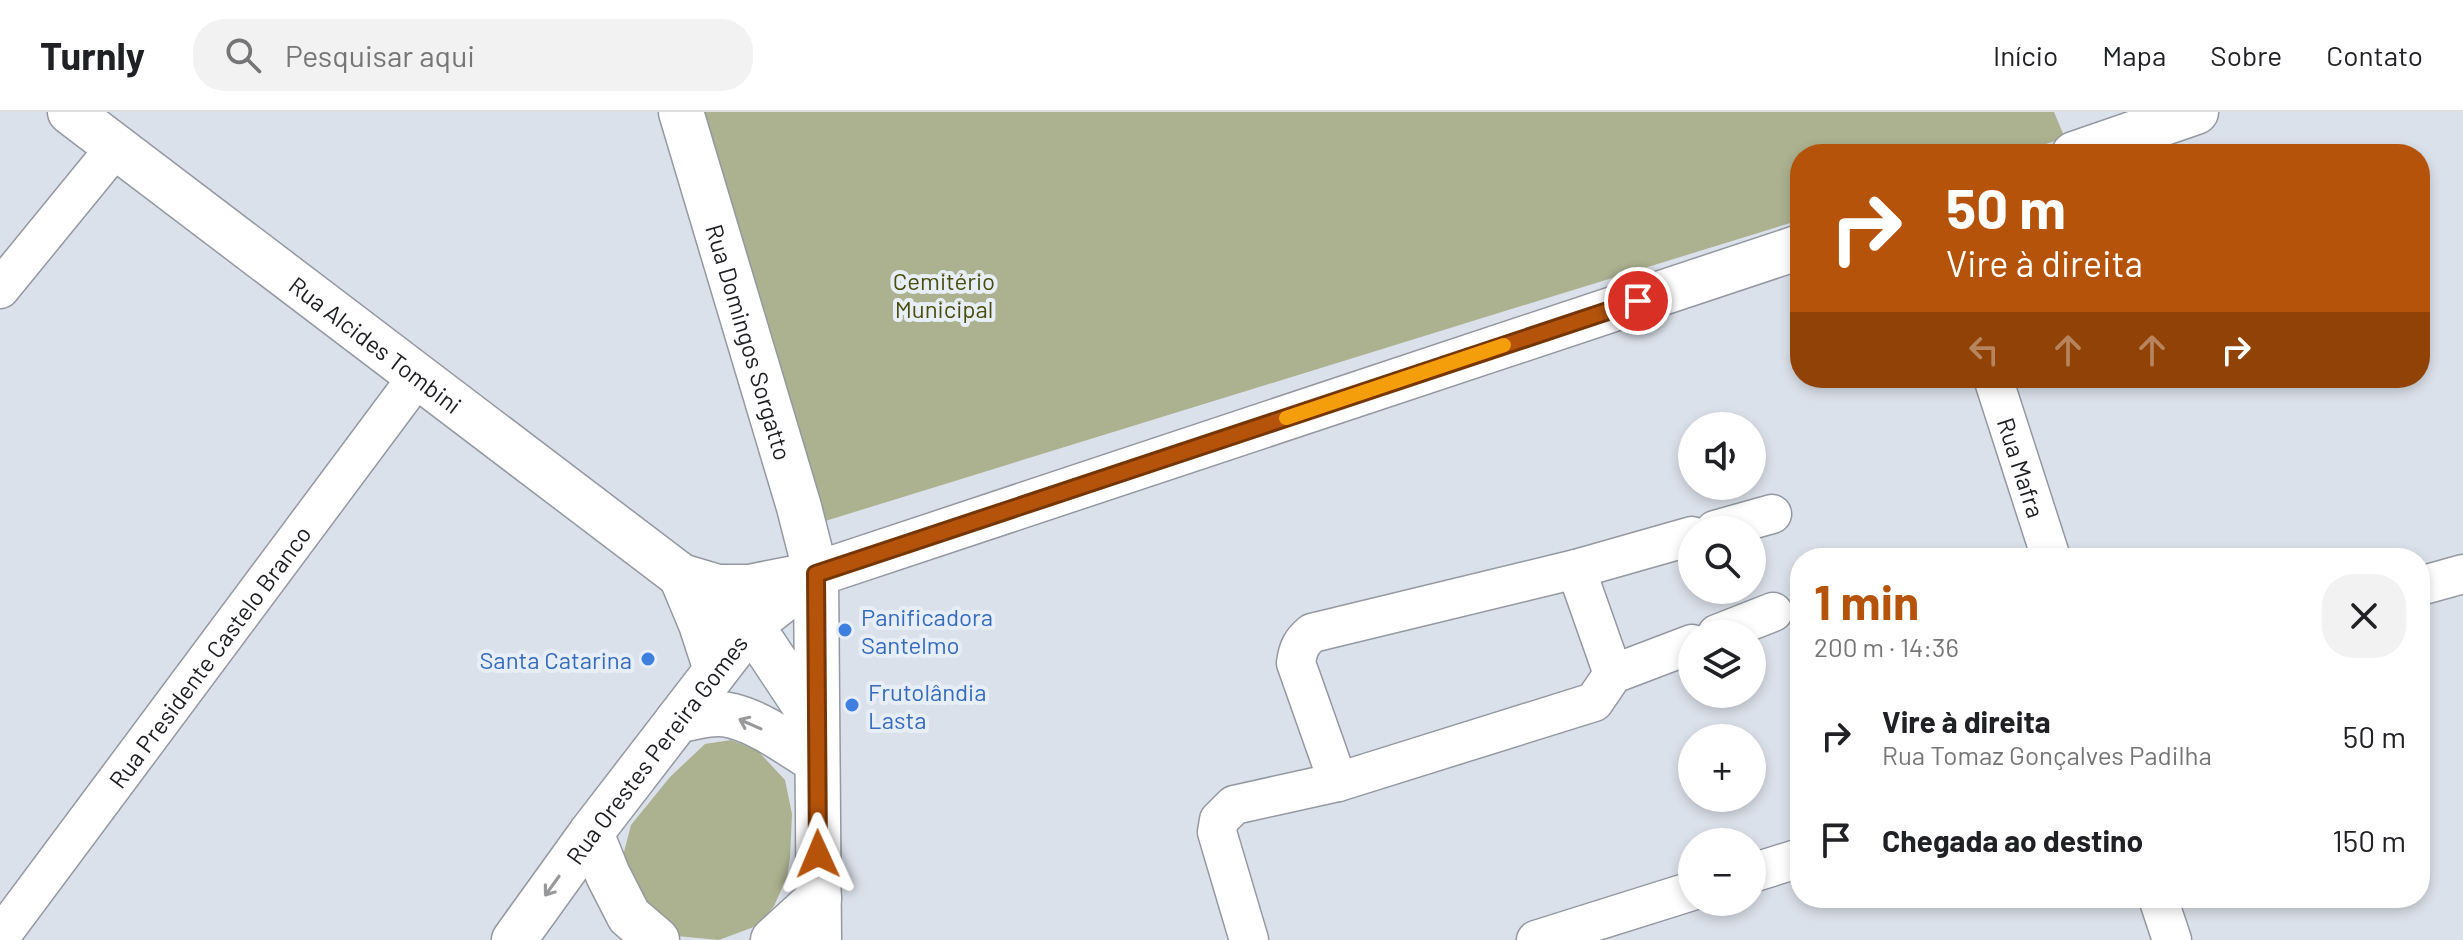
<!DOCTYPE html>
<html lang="pt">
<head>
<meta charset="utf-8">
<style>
  :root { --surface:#fff; --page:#f2f2f2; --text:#202124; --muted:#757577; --line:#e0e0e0; --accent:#b45309 }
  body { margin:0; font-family:Barlow,sans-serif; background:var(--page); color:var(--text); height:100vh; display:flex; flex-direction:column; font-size:30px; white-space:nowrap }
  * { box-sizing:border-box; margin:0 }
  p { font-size:26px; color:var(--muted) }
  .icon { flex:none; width:44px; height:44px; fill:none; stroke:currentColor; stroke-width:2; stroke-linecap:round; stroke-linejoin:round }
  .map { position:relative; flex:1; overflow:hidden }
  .details { position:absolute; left:1790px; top:436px; width:640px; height:360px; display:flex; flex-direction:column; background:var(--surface); border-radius:32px; box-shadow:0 4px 12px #0003 }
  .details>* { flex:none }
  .top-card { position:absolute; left:1790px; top:32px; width:640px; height:244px; border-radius:32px; box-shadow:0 4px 12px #0003; background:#b45309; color:#fff; overflow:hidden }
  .controls { position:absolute; left:1678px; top:300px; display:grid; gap:16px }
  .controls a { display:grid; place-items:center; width:88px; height:88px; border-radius:50%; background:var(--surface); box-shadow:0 4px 12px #0003; font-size:40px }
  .pin { position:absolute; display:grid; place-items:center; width:68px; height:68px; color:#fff; margin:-34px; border:4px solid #fff; border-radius:50%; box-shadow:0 2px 8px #0007 }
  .me { position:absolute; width:88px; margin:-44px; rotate:359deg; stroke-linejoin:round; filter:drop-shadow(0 0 6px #0008) }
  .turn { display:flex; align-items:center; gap:28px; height:168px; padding:0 24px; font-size:36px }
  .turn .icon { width:104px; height:104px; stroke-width:2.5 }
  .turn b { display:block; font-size:56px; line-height:68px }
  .lanes { display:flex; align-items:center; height:76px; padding:0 24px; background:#0003; justify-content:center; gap:40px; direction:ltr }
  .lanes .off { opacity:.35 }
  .round { display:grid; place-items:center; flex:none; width:84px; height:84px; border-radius:32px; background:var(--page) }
  .headline { display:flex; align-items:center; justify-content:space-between; height:136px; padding:0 24px }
  h1 { font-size:48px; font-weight:700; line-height:60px; color:var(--accent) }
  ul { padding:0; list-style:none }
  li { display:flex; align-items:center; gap:24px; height:104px; padding:0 24px }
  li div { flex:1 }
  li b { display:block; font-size:30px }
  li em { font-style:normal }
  header { display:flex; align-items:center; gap:48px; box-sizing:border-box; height:112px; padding:0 40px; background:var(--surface); border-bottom:2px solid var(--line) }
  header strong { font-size:38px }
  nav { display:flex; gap:44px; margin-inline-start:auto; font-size:28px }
  .search { width:560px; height:72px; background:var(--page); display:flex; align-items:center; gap:20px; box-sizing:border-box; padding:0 28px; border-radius:32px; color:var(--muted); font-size:30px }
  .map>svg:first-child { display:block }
</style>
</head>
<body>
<header>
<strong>Turnly</strong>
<div class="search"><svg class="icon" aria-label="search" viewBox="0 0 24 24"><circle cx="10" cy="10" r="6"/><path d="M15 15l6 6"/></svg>Pesquisar aqui</div>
<nav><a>Início</a><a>Mapa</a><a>Sobre</a><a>Contato</a></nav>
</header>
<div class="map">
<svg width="2463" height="828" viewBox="0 0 2463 828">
  <rect width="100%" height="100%" fill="#dbe1ea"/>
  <!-- green -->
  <path fill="#acb190" d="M700,0H2054L2065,26L2014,42H1800V108L822,410Z
    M731,628L757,638L785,668L792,702L790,746L787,765L774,794L759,813L719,828L677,824L650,807L623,744L631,713L670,665L705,632Z"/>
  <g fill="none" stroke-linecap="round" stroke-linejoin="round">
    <defs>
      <g id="minor">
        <path d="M0,177L116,35"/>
        <path id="s1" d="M1993,266L2051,446"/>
        <path d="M1715,418L1772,402"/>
        <path d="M1576,457L1613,562"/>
        <path d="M2420,474L2463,462"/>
        <path d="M1717,522L1773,500"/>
        <path d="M1338,670L1296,551C1298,537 1301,530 1312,521L1576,457L1692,424"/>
        <path d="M1752,761L1800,746"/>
        <path d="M2158,786L2172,828"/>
        <path id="s2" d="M0,825L418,264"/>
        <path d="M1249,828L1217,720L1219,708L1234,693L1338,670L1594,590L1613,562L1692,532"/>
        <path d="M1536,828L1692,779"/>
      </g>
      <g id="tertiary">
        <path id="s3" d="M70,0L681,464L751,513"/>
        <path d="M2074,42L2196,0"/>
        <path d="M816,462L1800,135"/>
        <path d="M681,464L701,512L716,558"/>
      </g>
      <g id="secondary">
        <path id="s4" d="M681,0L799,395L816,462L819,828"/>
        <path d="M681,464L718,475H749L810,463"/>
        <path d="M751,513L816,611"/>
        <path d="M677,609C695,605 715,599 733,604C761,611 792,634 816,649"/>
        <path d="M591,721L608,763L629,804L657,828"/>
        <path id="s5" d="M514,828L591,721L751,513L816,462"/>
        <path d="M773,828L819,786"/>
      </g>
    </defs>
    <!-- minor casing -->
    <use href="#minor" stroke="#9398a1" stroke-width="41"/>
    <!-- tertiary casing -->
    <use href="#tertiary" stroke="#9398a1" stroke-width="47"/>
    <!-- secondary casing -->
    <use href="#secondary" stroke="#9398a1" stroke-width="47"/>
    <!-- minor -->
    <use href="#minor" stroke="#fff" stroke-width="38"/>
    <!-- tertiary -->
    <use href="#tertiary" stroke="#fff" stroke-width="44"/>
    <!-- secondary -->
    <use href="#secondary" stroke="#fff" stroke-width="44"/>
  </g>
  <!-- one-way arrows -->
  <defs><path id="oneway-shaft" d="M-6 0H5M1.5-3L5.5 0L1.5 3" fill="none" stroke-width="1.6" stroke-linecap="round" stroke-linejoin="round" transform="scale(2)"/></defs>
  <g stroke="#98999b">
    <use href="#oneway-shaft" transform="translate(750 612) rotate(-156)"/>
    <use href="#oneway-shaft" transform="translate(552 774) rotate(126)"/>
  </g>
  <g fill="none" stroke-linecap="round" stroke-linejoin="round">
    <defs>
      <path id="route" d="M818,742L816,462L1638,189"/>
    </defs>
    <!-- route casing -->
    <use href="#route" stroke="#753606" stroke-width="20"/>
    <!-- route -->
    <use href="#route" stroke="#b45309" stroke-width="14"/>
    <!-- slow -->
    <path stroke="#f59e0b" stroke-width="14" d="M1286,306L1504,233"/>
  </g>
  <!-- markers -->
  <g fill="#3f7fe0" stroke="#e8eef7" stroke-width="3">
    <circle cx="845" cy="518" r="8"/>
    <circle cx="648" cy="547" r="8"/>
    <circle cx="852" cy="593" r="8"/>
  </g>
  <g text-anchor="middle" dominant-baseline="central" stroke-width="8" stroke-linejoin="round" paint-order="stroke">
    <!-- park labels -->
    <g font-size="24" fill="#494e0c" stroke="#e8eef7">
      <text x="944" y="168">Cemitério<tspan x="944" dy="28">Municipal</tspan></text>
    </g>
    <!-- street labels -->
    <g font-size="24" fill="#1b1d20" stroke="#e8eef7">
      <text stroke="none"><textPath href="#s4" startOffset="240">Rua Domingos Sorgatto</textPath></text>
      <text stroke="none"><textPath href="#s3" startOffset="384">Rua Alcides Tombini</textPath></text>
      <text stroke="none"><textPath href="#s1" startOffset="94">Rua Mafra</textPath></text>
      <text stroke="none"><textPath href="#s2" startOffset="350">Rua Presidente Castelo Branco</textPath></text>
      <text stroke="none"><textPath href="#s5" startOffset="238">Rua Orestes Pereira Gomes</textPath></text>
    </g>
    <!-- shop labels -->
    <g font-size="24" fill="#366cbe" stroke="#e8eef7" text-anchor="start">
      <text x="861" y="504">Panificadora<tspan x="861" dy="28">Santelmo</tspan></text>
      <text x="632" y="547" text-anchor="end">Santa Catarina</text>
      <text x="868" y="579">Frutolândia<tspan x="868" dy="28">Lasta</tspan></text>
    </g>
  </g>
</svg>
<div class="controls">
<a><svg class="icon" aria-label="sound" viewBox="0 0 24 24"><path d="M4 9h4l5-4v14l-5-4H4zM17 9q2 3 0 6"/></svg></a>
<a><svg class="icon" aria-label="search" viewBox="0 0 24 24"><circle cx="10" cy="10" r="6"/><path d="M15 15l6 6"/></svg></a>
<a><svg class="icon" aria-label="layers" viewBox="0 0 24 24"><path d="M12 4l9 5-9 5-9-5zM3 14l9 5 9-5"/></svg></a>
<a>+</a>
<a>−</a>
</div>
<div class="pin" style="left:1638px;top:189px;background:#d93025"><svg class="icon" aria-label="arrive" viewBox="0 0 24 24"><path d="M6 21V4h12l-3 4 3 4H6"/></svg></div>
<svg class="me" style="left:818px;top:742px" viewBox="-20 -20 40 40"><path d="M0-17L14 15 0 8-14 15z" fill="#b45309" stroke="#fff" stroke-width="4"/></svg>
<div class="top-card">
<div class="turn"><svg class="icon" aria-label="right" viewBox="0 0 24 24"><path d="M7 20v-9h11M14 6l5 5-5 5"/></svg><div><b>50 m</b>Vire à direita</div></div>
<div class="lanes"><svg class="icon off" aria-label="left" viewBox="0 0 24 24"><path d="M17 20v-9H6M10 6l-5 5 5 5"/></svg><svg class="icon off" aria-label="ahead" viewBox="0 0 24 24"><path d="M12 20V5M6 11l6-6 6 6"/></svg><svg class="icon off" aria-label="ahead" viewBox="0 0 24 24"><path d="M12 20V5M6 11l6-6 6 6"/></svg><svg class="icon" aria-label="right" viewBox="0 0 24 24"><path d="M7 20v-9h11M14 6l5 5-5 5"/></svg></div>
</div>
<section class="details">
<div class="headline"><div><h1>1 min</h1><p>200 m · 14:36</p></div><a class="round"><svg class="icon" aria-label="close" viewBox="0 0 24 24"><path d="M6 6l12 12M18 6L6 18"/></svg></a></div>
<ul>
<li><svg class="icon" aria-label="right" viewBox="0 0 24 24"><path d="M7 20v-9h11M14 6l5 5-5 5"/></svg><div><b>Vire à direita</b><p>Rua Tomaz Gonçalves Padilha</p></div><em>50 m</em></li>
<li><svg class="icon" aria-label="arrive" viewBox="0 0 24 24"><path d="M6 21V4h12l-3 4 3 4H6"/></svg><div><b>Chegada ao destino</b></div><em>150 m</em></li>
</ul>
</section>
</div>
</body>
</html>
